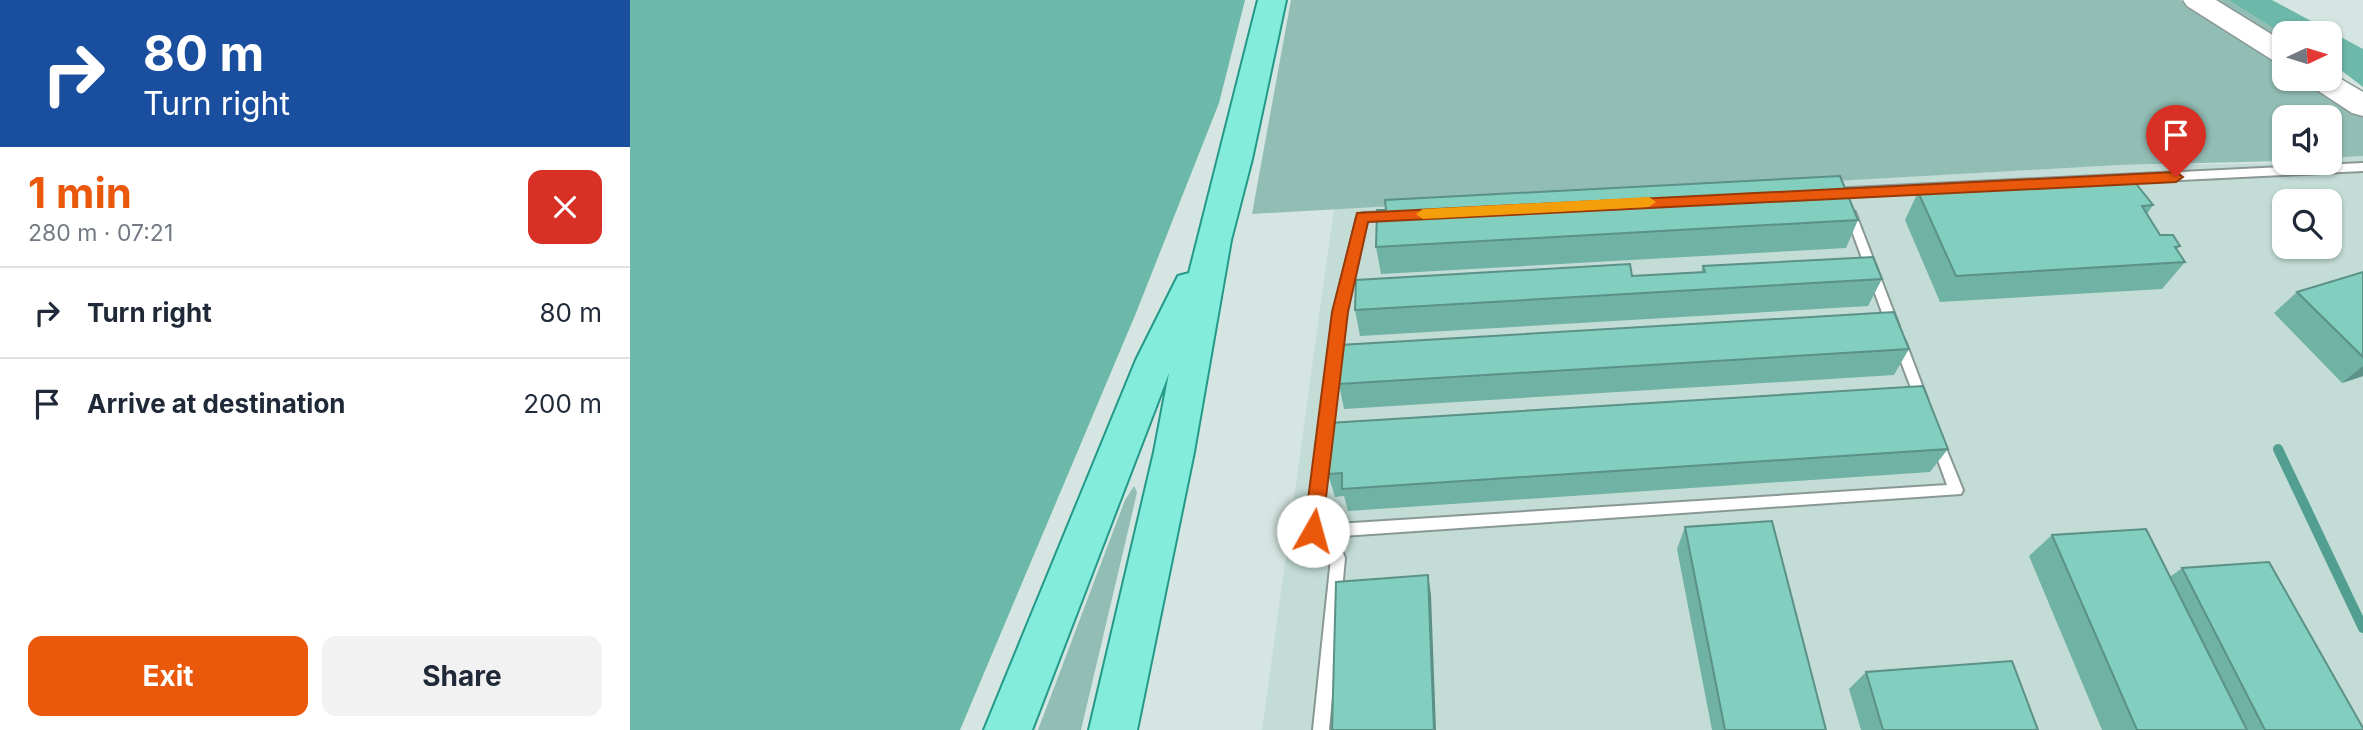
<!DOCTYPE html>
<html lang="en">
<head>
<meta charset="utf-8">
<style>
  :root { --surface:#fff; --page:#f2f2f3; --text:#1f2937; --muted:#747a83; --line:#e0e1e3; --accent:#ea580c }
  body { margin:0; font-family:Inter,sans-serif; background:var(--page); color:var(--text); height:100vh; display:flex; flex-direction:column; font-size:26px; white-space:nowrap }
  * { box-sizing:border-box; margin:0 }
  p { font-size:23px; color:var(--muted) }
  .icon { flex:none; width:38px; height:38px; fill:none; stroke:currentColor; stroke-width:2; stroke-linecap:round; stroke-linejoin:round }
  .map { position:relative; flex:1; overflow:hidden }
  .panel { display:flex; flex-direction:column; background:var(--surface); width:630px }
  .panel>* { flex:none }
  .top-card { background:#1a4fa0; color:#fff; overflow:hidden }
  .needle { width:46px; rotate:86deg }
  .controls { position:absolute; left:1642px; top:21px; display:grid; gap:14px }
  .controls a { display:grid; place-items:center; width:70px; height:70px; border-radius:14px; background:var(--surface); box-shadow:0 2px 5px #0004; font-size:35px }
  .pin { position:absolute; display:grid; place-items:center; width:60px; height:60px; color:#fff; margin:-72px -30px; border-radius:50% 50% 50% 0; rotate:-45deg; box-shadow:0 0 7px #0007 }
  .pin .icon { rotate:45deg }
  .me { position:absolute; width:77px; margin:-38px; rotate:7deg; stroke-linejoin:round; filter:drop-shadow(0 0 5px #0008) }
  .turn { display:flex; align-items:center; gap:24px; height:147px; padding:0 28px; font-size:32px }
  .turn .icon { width:91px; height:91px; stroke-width:2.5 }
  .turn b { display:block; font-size:49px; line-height:60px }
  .round { display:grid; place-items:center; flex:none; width:74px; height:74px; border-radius:14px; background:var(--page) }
  .head { display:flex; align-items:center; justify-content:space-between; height:119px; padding:0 28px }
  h1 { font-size:42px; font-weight:700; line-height:52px; color:var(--accent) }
  .button { display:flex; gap:14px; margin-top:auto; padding:14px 28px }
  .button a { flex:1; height:80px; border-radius:14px; background:var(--accent); color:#fff; font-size:28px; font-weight:700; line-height:80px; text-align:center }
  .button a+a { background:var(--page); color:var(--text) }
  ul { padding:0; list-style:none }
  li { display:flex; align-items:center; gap:21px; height:91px; padding:0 28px; border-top:2px solid var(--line) }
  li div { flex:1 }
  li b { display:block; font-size:26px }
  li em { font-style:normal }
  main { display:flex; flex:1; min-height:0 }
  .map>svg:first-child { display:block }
</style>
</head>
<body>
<main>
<section class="panel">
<div class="top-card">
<div class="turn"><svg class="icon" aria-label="right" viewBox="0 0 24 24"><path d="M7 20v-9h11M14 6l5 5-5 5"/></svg><div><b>80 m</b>Turn right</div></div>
</div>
<div class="head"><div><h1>1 min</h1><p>280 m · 07:21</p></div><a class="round" style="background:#d93025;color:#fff"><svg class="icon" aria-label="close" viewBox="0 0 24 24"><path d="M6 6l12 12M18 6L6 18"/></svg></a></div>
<ul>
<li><svg class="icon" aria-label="right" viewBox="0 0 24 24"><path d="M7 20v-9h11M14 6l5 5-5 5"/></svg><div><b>Turn right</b></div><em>80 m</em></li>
<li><svg class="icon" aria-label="arrive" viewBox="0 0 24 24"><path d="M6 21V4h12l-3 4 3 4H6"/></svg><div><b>Arrive at destination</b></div><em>200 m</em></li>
</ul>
<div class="button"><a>Exit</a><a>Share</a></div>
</section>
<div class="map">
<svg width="1733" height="730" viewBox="0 0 1733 730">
  <rect width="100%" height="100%" fill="#d5e5e1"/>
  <!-- built -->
  <path fill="#c3dcd6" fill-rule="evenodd" d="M1733,156V730H632L704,208L1489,165L1699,163V158ZM1654,201H1699V247H1654Z"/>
  <!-- green -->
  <path fill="#92bdb4" d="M661,0H1550L1654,67V79H1672L1733,117V156L1699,158V117H1654V161L1489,165L622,214Z
    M1578,0H1598L1654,35V48Z
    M504,486L507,492L502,514L451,730H408L495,500Z"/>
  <!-- forest -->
  <path fill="#6cb8a9" d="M0,0H615L589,103L506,313L330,730H0Z
    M1598,0H1642L1733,49V87L1699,61V33L1654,35Z"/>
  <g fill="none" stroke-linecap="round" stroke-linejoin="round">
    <!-- stream -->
    <path stroke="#529f91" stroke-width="10" d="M1648,449L1733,628"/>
    <defs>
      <path id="lane" d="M1733,163V171L1200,197L1195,193L1200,189Z
        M1220,208L1225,212L1269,326L1267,329H1259L1257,326L1215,212Z
        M763,212L768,216L767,219L737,221L716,312L691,525L1317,485L1301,441L1302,437L1307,435L1312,437L1313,441L1333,490L1331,494L683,538L678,536L676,532L704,312L727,217L732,213Z
        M1270,338L1274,340L1276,343L1298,401L1296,405L1292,406L1288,405L1286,401L1264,343L1266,340Z
        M708,551L713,553L715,558L699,730H683L701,558L703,553Z"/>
      <path id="secondary" d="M1553,0H1586L1654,42V64L1644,61L1557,6Z
        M1699,72L1733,92V116L1722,113L1681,86L1676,79H1699Z"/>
      <path id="primary" d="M628,0H656L622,159L601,240L564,452L507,730H459L524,452L539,373L402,730H354L506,360L548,276L559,273Z"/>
    </defs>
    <!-- lane casing -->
    <use href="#lane" stroke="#899895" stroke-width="4"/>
    <!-- secondary casing -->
    <use href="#secondary" stroke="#899895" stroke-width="3"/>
    <!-- primary casing -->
    <use href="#primary" stroke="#249988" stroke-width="4"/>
    <!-- lane -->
    <use href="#lane" fill="#fff" fill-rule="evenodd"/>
    <!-- secondary -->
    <use href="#secondary" fill="#fff" fill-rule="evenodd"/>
    <!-- primary -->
    <use href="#primary" fill="#83ecdd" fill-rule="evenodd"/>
  </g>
  <!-- wall -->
  <path fill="#70b2a4" d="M1288,192L1523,205L1517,214L1530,235L1550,246L1547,249L1555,262L1532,289L1310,302L1275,220Z
    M1228,220L1216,248L751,274L746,247Z
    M1073,266L1252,279L1238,306L730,336L725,310L1002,276L1071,272Z
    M1733,272V376L1712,383L1644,313L1667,292Z
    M1279,349L1264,375L714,409L709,384Z
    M1318,449L1300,472L718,511L714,496L705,497L698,474Z
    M1055,527L1196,730H1082L1047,549Z
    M1422,535L1540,577L1552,568L1733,730H1472L1399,556Z
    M1236,672L1408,730H1231L1219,689Z"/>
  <!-- shaded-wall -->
  <path fill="#5b9186" d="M1733,366V376L1712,383Z
    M798,575L801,595L806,730H804Z"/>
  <!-- building -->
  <path fill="#82cfbf" stroke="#5b9186" stroke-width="2" d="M1210,176L1228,220L746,247L747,210H756L755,200Z
    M1503,180L1523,205L1512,206L1530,235H1543L1550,246L1545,247L1555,262L1326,276L1288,192Z
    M1243,257L1252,279L725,310L726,280L1000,264L1002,276L1075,272L1073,266Z
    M1733,272V357L1667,292Z
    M1264,312L1279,349L709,384L710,345Z
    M1293,386L1318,449L712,489V473L698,474L699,423Z
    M1142,521L1196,730H1095L1055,527Z
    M1516,529L1617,730H1507L1422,535Z
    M1639,562L1733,728V730H1635L1552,568Z
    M798,575L804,730H702L706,582Z
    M1382,661L1408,730H1253L1236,672Z"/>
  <!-- route -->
  <path fill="#ea580c" stroke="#983908" stroke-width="2" d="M1546,172L1553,177L1546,182L738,222L718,312L692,531L689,537L683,540L677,537L674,531L702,312L727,213Z"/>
  <!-- slow -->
  <path fill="#f59e0b" d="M1019,197L1026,202L1019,207L793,219L786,214L793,209Z"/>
</svg>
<div class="controls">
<a><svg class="needle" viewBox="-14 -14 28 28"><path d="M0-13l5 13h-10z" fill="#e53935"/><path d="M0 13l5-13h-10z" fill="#747a83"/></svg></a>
<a><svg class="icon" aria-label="sound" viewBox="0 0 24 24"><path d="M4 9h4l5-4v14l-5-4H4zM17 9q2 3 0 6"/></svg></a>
<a><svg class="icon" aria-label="search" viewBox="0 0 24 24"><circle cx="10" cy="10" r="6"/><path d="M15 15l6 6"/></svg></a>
</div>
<div class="pin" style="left:1546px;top:177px;background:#d93025"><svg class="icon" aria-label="arrive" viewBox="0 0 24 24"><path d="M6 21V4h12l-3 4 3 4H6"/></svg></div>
<svg class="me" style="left:683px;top:531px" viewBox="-20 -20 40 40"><circle r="19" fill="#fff"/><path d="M0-13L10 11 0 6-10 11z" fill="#ea580c"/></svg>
</div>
</main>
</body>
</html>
